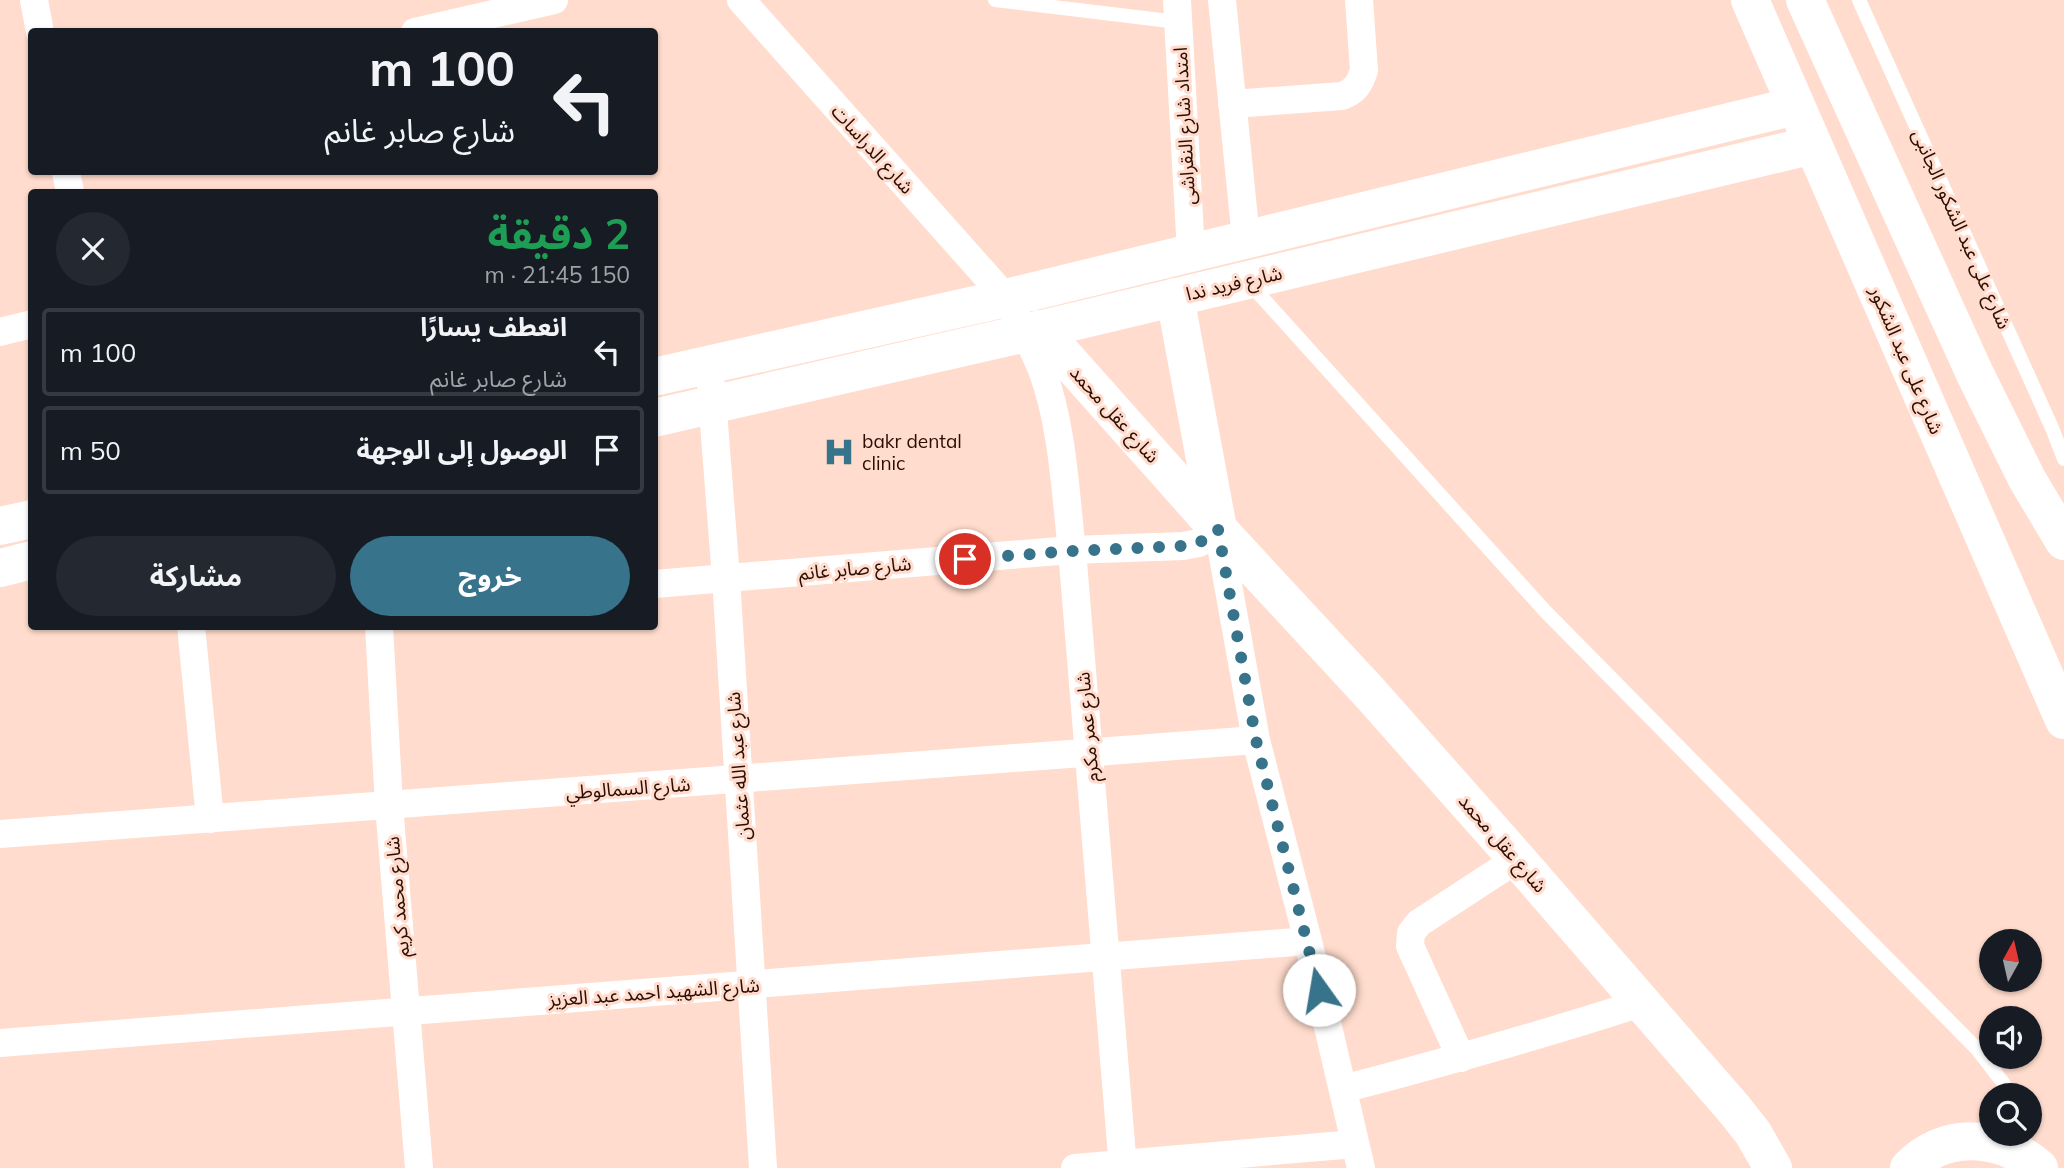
<!DOCTYPE html>
<html lang="ar">
<head>
<meta charset="utf-8">
<style>
  :root { --surface:#171b24; --page:#242831; --text:#f1f3f6; --muted:#9ea1a6; --line:#363941; --accent:#37738a }
  body { margin:0; font-family:Mulish,"Noto Sans Arabic",sans-serif; background:var(--page); color:var(--text); direction:rtl; height:100vh; display:flex; flex-direction:column; font-size:26px; white-space:nowrap }
  * { box-sizing:border-box; margin:0 }
  p { font-size:23px; color:var(--muted) }
  .icon { flex:none; width:38px; height:38px; fill:none; stroke:currentColor; stroke-width:2; stroke-linecap:round; stroke-linejoin:round }
  .map { position:relative; flex:1; overflow:hidden; direction:ltr }
  .details { position:absolute; left:28px; top:189px; width:630px; height:441px; display:flex; flex-direction:column; background:var(--surface); border-radius:7px; box-shadow:0 2px 5px #0004; direction:rtl }
  .details>* { flex:none }
  .banner { position:absolute; left:28px; top:28px; width:630px; height:147px; border-radius:7px; box-shadow:0 2px 5px #0004; direction:rtl; background:#171b24; color:var(--text); overflow:hidden }
  .needle { width:46px; rotate:8deg }
  .buttons { position:absolute; left:1979px; top:929px; display:grid; gap:14px }
  .buttons a { display:grid; place-items:center; width:63px; height:63px; border-radius:50%; background:var(--surface); box-shadow:0 2px 5px #0004; font-size:35px }
  .pin { position:absolute; display:grid; place-items:center; width:60px; height:60px; color:#fff; margin:-30px; border:4px solid #fff; border-radius:50%; box-shadow:0 2px 7px #0007 }
  .me { position:absolute; width:77px; margin:-38px; rotate:347deg; stroke-linejoin:round; filter:drop-shadow(0 0 5px #0008) }
  .turn { display:flex; align-items:center; gap:24px; height:147px; padding:0 28px; font-size:32px }
  .turn .icon { width:91px; height:91px; stroke-width:2.5 }
  .turn b { display:block; font-size:49px; line-height:60px }
  .round { display:grid; place-items:center; flex:none; width:74px; height:74px; border-radius:37px; background:var(--page) }
  .headline { display:flex; align-items:center; justify-content:space-between; height:119px; padding:0 28px }
  h1 { font-size:42px; font-weight:700; line-height:52px; color:#1e9e55 }
  .button { display:flex; gap:14px; margin-top:auto; padding:14px 28px }
  .button a { flex:1; height:80px; border-radius:42px; background:var(--accent); color:#fff; font-size:28px; font-weight:700; line-height:80px; text-align:center }
  .button a+a { background:var(--page); color:var(--text) }
  ul { padding:0; list-style:none }
  li { display:flex; align-items:center; gap:21px; height:88px; margin:0 14px 10px; padding:0 14px; border:4px solid var(--line); border-radius:7px }
  li div { flex:1 }
  li b { display:block; font-size:26px }
  li em { font-style:normal }
  .map>svg:first-child { display:block }
</style>
</head>
<body>
<div class="map">
<svg width="2064" height="1168" viewBox="0 0 2064 1168">
  <rect width="100%" height="100%" fill="#ffdccd"/>
  <g fill="none" stroke-linecap="round" stroke-linejoin="round">
    <!-- lane -->
    <path stroke="#fff" stroke-width="14" d="M995,0L1178,22
      M1859,0L2052,428L2064,459
      M1250,284L1545,611L1977,1049L2004,1084L2006,1096"/>
    <!-- street -->
    <path stroke="#fff" stroke-width="28" d="M34,0L40,32
      M741,0L1006,298C1019,321 1032,345 1042,370C1063,427 1065,491 1072,550L1123,1168
      M1177,0L1191,253
      M1222,0L1246,239
      M415,32L554,0
      M1232,104L1342,96C1355,91 1360,84 1364,70L1359,0
      M66,172L70,192
      M0,332L32,324
      M711,385L726,578L763,1168
      M1218,529L1256,740L1308,941L1361,1168
      M654,584L1072,550L1183,546L1199,543L1218,529
      M191,626L210,819
      M379,626L389,805L419,1168
      M0,834L1256,740
      M0,1043L1308,941
      M1461,1058L1410,946L1411,933L1419,923L1517,859
      M1343,1089C1443,1063 1542,1035 1641,1003
      M1075,1168L1355,1144"/>
    <!-- secondary -->
    <path stroke="#fff" stroke-width="38" d="M1750,0L2064,720
      M1805,0L1975,374L2027,479L2064,541
      M1175,297L1218,529
      M1040,329L1218,529L1369,692L1517,859L1734,1109L1753,1133L1773,1168
      M654,377L1006,298L1795,106
      M654,418L1026,333L1813,145
      M0,526L32,519
      M0,568L32,560
      M1909,1168C1945,1130 2002,1135 2039,1168"/>
  </g>
  <g fill="none" stroke-linecap="round" stroke-linejoin="round">
    <!-- route -->
    <path stroke="#37738a" stroke-width="12" stroke-dasharray="0 21.6" d="M965,559L1072,551L1182,546L1199,543L1218,529L1256,740L1319,990"/>
  </g>
  <!-- icons -->
  <defs>
    <symbol id="hospital-bare" viewBox="-9 -9 18 18"><path d="M-5-5h3v3.5h4V-5h3V5h-3V1.5h-4V5h-3Z" fill="#37738a" stroke="#ffdccd" stroke-width="2.5" paint-order="stroke"/></symbol>
  </defs>
  <g fill-rule="evenodd">
    <use href="#hospital-bare" x="817" y="430" width="44" height="44"/>
  </g>
  <g text-anchor="middle" dominant-baseline="central" stroke-width="6" stroke-linejoin="round" paint-order="stroke">
    <!-- street labels -->
    <g font-size="19" fill="#2c0f02" stroke="#ffdccd">
      <text transform="translate(1184 126) rotate(-93)">امتداد شارع النقراشى</text>
      <text transform="translate(873 149) rotate(48)">شارع الدراسات</text>
      <text transform="translate(1962 229) rotate(66)">شارع على عبد الشكور الجانبى</text>
      <text transform="translate(1234 283) rotate(-13)">شارع فريد ندا</text>
      <text transform="translate(1907 360) rotate(67)">شارع على عبد الشكور</text>
      <text transform="translate(1115 414) rotate(48)">شارع عقل محمد</text>
      <text transform="translate(855 568) rotate(-5)">شارع صابر غانم</text>
      <text transform="translate(1087 727) rotate(-95)">شارع عمر مكرم</text>
      <text transform="translate(738 766) rotate(-94)">شارع عبد الله عثمان</text>
      <text transform="translate(628 788) rotate(-4)">شارع السمالوطي</text>
      <text transform="translate(1503 843) rotate(49)">شارع عقل محمد</text>
      <text transform="translate(397 897) rotate(-95)">شارع محمد كريم</text>
      <text transform="translate(654 992) rotate(-4)">شارع الشهيد احمد عبد العزيز</text>
    </g>
    <!-- poi labels -->
    <g font-size="19" fill="#2c0f02" stroke="#ffdccd" text-anchor="start">
      <text x="862" y="441">bakr dental<tspan x="862" dy="22">clinic</tspan></text>
    </g>
  </g>
</svg>
<div class="buttons">
<a><svg class="needle" viewBox="-14 -14 28 28"><path d="M0-13l5 13h-10z" fill="#e53935"/><path d="M0 13l5-13h-10z" fill="#9ea1a6"/></svg></a>
<a><svg class="icon" aria-label="sound" viewBox="0 0 24 24"><path d="M4 9h4l5-4v14l-5-4H4zM17 9q2 3 0 6"/></svg></a>
<a><svg class="icon" aria-label="search" viewBox="0 0 24 24"><circle cx="10" cy="10" r="6"/><path d="M15 15l6 6"/></svg></a>
</div>
<div class="pin" style="left:965px;top:559px;background:#d93025"><svg class="icon" aria-label="arrive" viewBox="0 0 24 24"><path d="M6 21V4h12l-3 4 3 4H6"/></svg></div>
<svg class="me" style="left:1319px;top:990px" viewBox="-20 -20 40 40"><circle r="19" fill="#fff"/><path d="M0-13L10 11 0 6-10 11z" fill="#37738a"/></svg>
<div class="banner">
<div class="turn"><svg class="icon" aria-label="left" viewBox="0 0 24 24"><path d="M17 20v-9H6M10 6l-5 5 5 5"/></svg><div><b>100 m</b>شارع صابر غانم</div></div>
</div>
<section class="details">
<div class="headline"><div><h1>2 دقيقة</h1><p>150 m · 21:45</p></div><a class="round"><svg class="icon" aria-label="close" viewBox="0 0 24 24"><path d="M6 6l12 12M18 6L6 18"/></svg></a></div>
<ul>
<li><svg class="icon" aria-label="left" viewBox="0 0 24 24"><path d="M17 20v-9H6M10 6l-5 5 5 5"/></svg><div><b>انعطف يسارًا</b><p>شارع صابر غانم</p></div><em>100 m</em></li>
<li><svg class="icon" aria-label="arrive" viewBox="0 0 24 24"><path d="M6 21V4h12l-3 4 3 4H6"/></svg><div><b>الوصول إلى الوجهة</b></div><em>50 m</em></li>
</ul>
<div class="button"><a>خروج</a><a>مشاركة</a></div>
</section>
</div>
</body>
</html>
